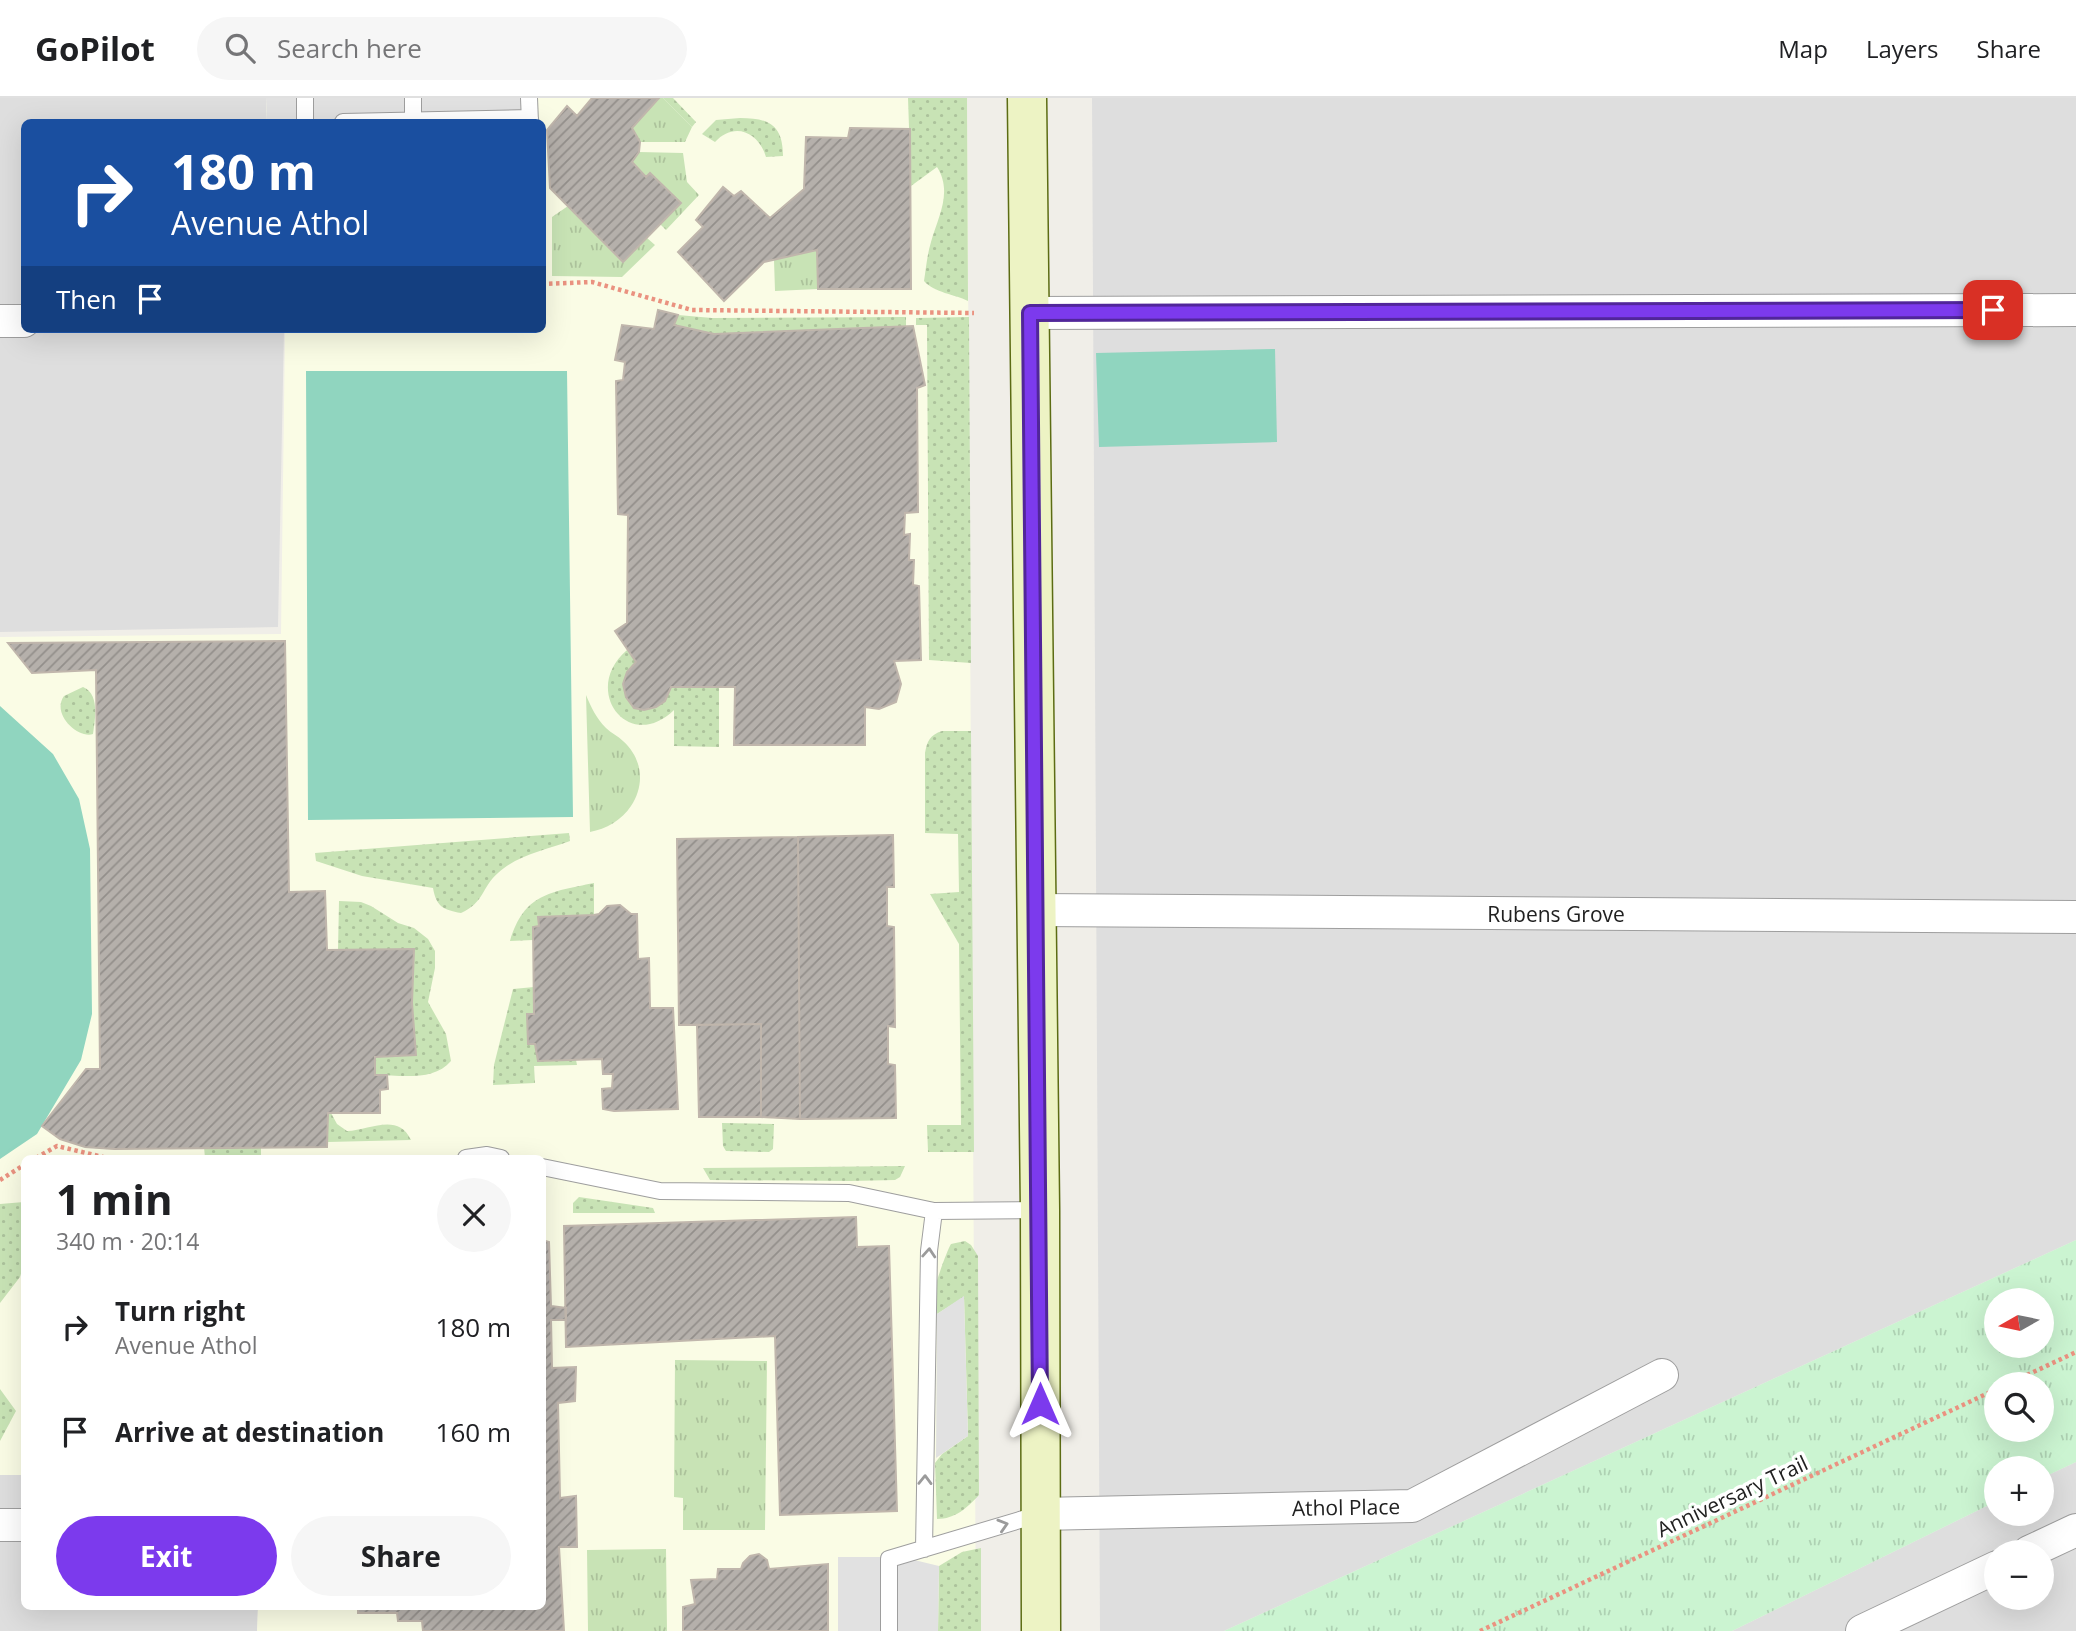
<!DOCTYPE html>
<html lang="en">
<head>
<meta charset="utf-8">
<style>
  :root { --surface:#fff; --page:#f6f6f6; --text:#202124; --muted:#757577; --line:#e0e0e0; --accent:#7c3aed }
  body { margin:0; font-family:"Open Sans",sans-serif; background:var(--page); color:var(--text); height:100vh; display:flex; flex-direction:column; font-size:26px; white-space:nowrap }
  * { box-sizing:border-box; margin:0 }
  p { font-size:23px; color:var(--muted) }
  .icon { flex:none; width:38px; height:38px; fill:none; stroke:currentColor; stroke-width:2; stroke-linecap:round; stroke-linejoin:round }
  .map { position:relative; flex:1; overflow:hidden }
  .drawer { position:absolute; left:21px; top:1057px; width:525px; height:455px; display:flex; flex-direction:column; background:var(--surface); border-radius:10px; box-shadow:0 7px 28px #0002 }
  .drawer>* { flex:none }
  .hud { position:absolute; left:21px; top:21px; width:525px; height:214px; border-radius:10px; box-shadow:0 7px 28px #0002; background:#1a4fa0; color:#fff; overflow:hidden }
  .needle { width:46px; rotate:261deg }
  .tools { position:absolute; left:1984px; top:1190px; display:grid; gap:14px }
  .tools a { display:grid; place-items:center; width:70px; height:70px; border-radius:50%; background:var(--surface); box-shadow:0 7px 28px #0002; font-size:35px }
  .pin { position:absolute; display:grid; place-items:center; width:60px; height:60px; color:#fff; margin:-30px; border-radius:14px; box-shadow:0 4px 10px #0006 }
  .me { position:absolute; width:77px; margin:-38px; rotate:0deg; stroke-linejoin:round; filter:drop-shadow(0 0 5px #0008) }
  .turn { display:flex; align-items:center; gap:24px; height:147px; padding:0 35px; font-size:32px }
  .turn .icon { width:91px; height:91px; stroke-width:2.5 }
  .turn b { display:block; font-size:49px; line-height:60px }
  .then { display:flex; align-items:center; height:66px; padding:0 35px; background:#0003; gap:14px; font-size:26px }
  .round { display:grid; place-items:center; flex:none; width:74px; height:74px; border-radius:37px; background:var(--page) }
  .overview { display:flex; align-items:center; justify-content:space-between; height:119px; padding:0 35px }
  h1 { font-size:42px; font-weight:700; line-height:52px }
  .action { display:flex; gap:14px; margin-top:auto; padding:14px 35px }
  .action a { flex:1; height:80px; border-radius:42px; background:var(--accent); color:#fff; font-size:28px; font-weight:700; line-height:80px; text-align:center }
  .action a+a { background:var(--page); color:var(--text) }
  ul { padding:0; list-style:none }
  li { display:flex; align-items:center; gap:21px; height:105px; padding:0 35px }
  li div { flex:1 }
  li b { display:block; font-size:26px }
  li em { font-style:normal }
  header { display:flex; align-items:center; gap:42px; box-sizing:border-box; height:98px; padding:0 35px; background:var(--surface); border-bottom:2px solid var(--line) }
  header strong { font-size:33px }
  nav { display:flex; gap:38px; margin-inline-start:auto; font-size:24px }
  .search { width:490px; height:63px; background:var(--page); display:flex; align-items:center; gap:18px; box-sizing:border-box; padding:0 24px; border-radius:38px; color:var(--muted); font-size:26px }
  .map>svg:first-child { display:block }
</style>
</head>
<body>
<header>
<strong>GoPilot</strong>
<div class="search"><svg class="icon" aria-label="search" viewBox="0 0 24 24"><circle cx="10" cy="10" r="6"/><path d="M15 15l6 6"/></svg>Search here</div>
<nav><a>Map</a><a>Layers</a><a>Share</a></nav>
</header>
<div class="map">
<svg width="2076" height="1533" viewBox="0 0 2076 1533">
  <defs>
    <pattern id="grass-tufts" width="24" height="20" patternUnits="userSpaceOnUse" patternTransform="scale(1.75)"><rect width="24" height="20" fill="#c8e3b5"/><path d="M3 7l-1-3M5 7V3M7 7l1-3M15 17l-1-3M17 17v-4M19 17l1-3" fill="none" stroke="#acc29b"/></pattern>
    <pattern id="park-tufts" width="24" height="20" patternUnits="userSpaceOnUse" patternTransform="scale(1.75)"><rect width="24" height="20" fill="#cbf4d1"/><path d="M3 7l-1-3M5 7V3M7 7l1-3M15 17l-1-3M17 17v-4M19 17l1-3" fill="none" stroke="#aed1b3"/></pattern>
    <pattern id="garden-dots" width="8" height="8" patternUnits="userSpaceOnUse" patternTransform="scale(1.75)"><rect width="8" height="8" fill="#c8e3b5"/><path d="M2 2h.1M6 6h.1" fill="none" stroke="#acc29b" stroke-width="1.8" stroke-linecap="round"/></pattern>
    <pattern id="building-hatch" width="6" height="6" patternUnits="userSpaceOnUse" patternTransform="scale(1.75)"><rect width="6" height="6" fill="#b5b0ab"/><path d="M-1 1l2-2M0 6l6-6M5 7l2-2" fill="none" stroke="#938f8b"/></pattern>
  </defs>
  <rect width="100%" height="100%" fill="#f0eee8"/>
  <!-- residential -->
  <path fill="#dedede" fill-rule="evenodd" d="M0,0H266L267,24H24V231H284L278,529L0,534Z
    M1092,0H2076V1142L1224,1533H1100Z
    M2076,1364V1533H1732L1997,1403V1416H2042V1380ZM1997,1454H2042V1500H1997Z
    M0,1377H24V1508L258,1509L257,1533H0Z"/>
  <!-- education -->
  <path fill="#fafce5" d="M266,0H967L976,1533H257L258,1509L542,1508V1060H24V1377H0V539L281,536L285,231H542V24H267Z"/>
  <!-- grass -->
  <path fill="url(#grass-tufts)" d="M659,0H663L692,29L685,44H640L632,30Z
    M639,54L683,55L687,84L699,97L666,132L660,126L681,105L650,75L646,79L632,64Z
    M568,108L622,164L647,140L655,147L622,179L552,178V119Z
    M817,152L818,191L775,193L774,162Z
    M586,597C591,609 596,620 606,630C611,635 618,638 623,643C643,661 645,687 631,708C622,722 606,731 590,734Z
    M675,1262L767,1263L765,1432H683V1400L674,1399Z
    M666,1451L667,1533H588L587,1452Z"/>
  <!-- park -->
  <path fill="url(#park-tufts)" fill-rule="evenodd" d="M2076,1142V1364L2042,1380V1370H1997V1403L1732,1533H1224ZM1997,1202H2042V1248H1997ZM1997,1286H2042V1332H1997Z"/>
  <!-- garden -->
  <path fill="url(#garden-dots)" d="M663,0H673L696,24L692,29Z
    M908,0H967L968,203C954,196 935,195 924,183C926,171 927,157 931,144C938,119 953,94 937,69L911,88Z
    M740,20C769,20 783,27 783,58L766,59C759,34 734,23 715,44L702,36L716,22Z
    M678,217L712,220L906,219V228L714,236L674,227Z
    M969,219L971,565L929,562L927,227H916V220Z
    M627,552L636,564C619,583 625,589 634,610C653,614 664,607 671,589H719V649L674,648V612C629,656 580,592 627,552Z
    M83,589C100,596 95,621 93,636C78,641 51,616 64,598Z
    M942,633H971L974,1054H928L927,1027H961L959,846L930,796L959,794L958,736L925,735V655C927,643 930,637 942,633Z
    M569,735L570,743C546,752 517,757 498,775C481,790 485,804 461,815C443,812 436,808 433,790L362,778L316,763L315,755Z
    M594,785V817L539,819V828L533,829V842L510,843C524,796 550,794 594,785Z
    M339,803L361,804L371,808L398,825L414,830L428,841L435,853V870L428,904L446,936L451,963C433,984 401,977 375,977V959L416,957L412,905L414,852H338Z
    M534,889V916H527L528,946H535V952L576,962L577,967L534,968L535,985L493,987L494,967L513,891Z
    M328,1015H331L337,1026L347,1033C370,1032 398,1014 411,1042L327,1044Z
    M722,1025L774,1026L773,1051L769,1054L726,1053L723,1048Z
    M204,1049H261V1060H205Z
    M905,1068L900,1079L895,1082L850,1083L710,1082L703,1070Z
    M579,1099L653,1110L655,1115H573V1105Z
    M24,1104V1166L20,1179L0,1205V1106Z
    M965,1143L971,1147L978,1158L979,1397C967,1410 955,1421 937,1421L935,1365L942,1356L968,1338L964,1199L937,1216C936,1208 934,1199 935,1191C935,1186 948,1150 951,1146Z
    M0,1291L16,1313L0,1343Z
    M981,1450V1533H938L939,1468L962,1454Z"/>
  <!-- pitch -->
  <path fill="#90d5bf" d="M1275,251L1277,344L1099,349L1096,255Z
    M306,273H567L573,719L308,722Z
    M0,608L53,656L79,701L90,751L92,916L81,962L37,1036L0,1061Z"/>
  <!-- parking -->
  <path fill="#e1e1e1" d="M266,0H537L538,24H267Z
    M964,1198L968,1338L936,1360L937,1216Z
    M838,1459H902L939,1468L938,1533H838Z"/>
  <!-- building -->
  <path fill="url(#building-hatch)" stroke="#c0b6ac" stroke-width="2" d="M592,0H659L632,30L640,44L639,54L632,64L646,79L650,75L681,105L623,164L550,90L547,32L567,8L577,18Z
    M850,30L910,31L911,191H818L817,152L764,164L724,203L678,154L703,129L696,122L723,89L734,98L741,93L770,120L804,91L806,39L848,40Z
    M658,212L678,217L674,227L714,236L913,228L925,287L917,290L918,414L905,415L904,437L910,436L909,462H914L913,487L919,488L921,562L894,563L901,586L896,604L879,611L865,609V647H734L735,589H671L665,603L656,609L644,612L634,610L626,599L623,586L627,574L636,564L615,533L627,525L628,417L618,416L616,283L623,282L625,264L615,262L622,227L654,231Z
    M285,543L289,794L325,793L327,852L414,851L412,905L416,957L375,959V977H387L388,991L380,992V1015H328L327,1049L114,1051L85,1049L60,1041L42,1028L86,971H100L96,572L32,575L8,545Z
    M893,737L894,789H887V828L894,829L895,929L888,928V966L895,967L896,1020L800,1021L798,739Z
    M798,739L800,1021L761,1019V926L679,927L677,741Z
    M620,807L631,816H637L638,861L649,860L650,910H673L678,1011L614,1013L603,1011L602,991L612,990L613,976H603L602,961L538,963L535,946H528L527,916H534L533,829L539,828L538,819L594,817L599,816L607,808Z
    M761,926V1019H699L697,927Z
    M856,1119L857,1149L889,1148L897,1413L780,1417L775,1238L566,1249L564,1128Z
    M542,1142L549,1144L551,1208L566,1210V1222H551L552,1270L576,1269L575,1303L558,1305L560,1400L576,1398L577,1449H559L564,1533H423L422,1523H398L397,1515H358V1508H542Z
    M759,1456L767,1462L769,1471L828,1466V1533H683V1509L695,1506L691,1482L717,1481L718,1471H741L743,1465L750,1458Z"/>
  <g fill="none" stroke-linecap="round" stroke-linejoin="round">
    <defs>
      <path id="service" d="M305,0V24
        M413,0V23
        M529,0L530,24
        M343,24L530,20
        M466,1060L487,1057L501,1060
        M542,1069L660,1093L849,1095L934,1113L1040,1112
        M924,1451L929,1153L934,1113
        M889,1533V1461L1040,1416"/>
      <path id="minor" d="M1030,215L2076,212
        M0,223H24
        M1035,812L2076,819
        M1040,1416L1412,1408L1662,1277
        M0,1427H24
        M2029,1454L2076,1432
        M1862,1533L1997,1469"/>
      <path id="secondary" d="M1027,0L1040,1112L1041,1533"/>
    </defs>
    <!-- service casing -->
    <use href="#service" stroke="#9e9e9e" stroke-width="18"/>
    <!-- minor casing -->
    <use href="#minor" stroke="#9e9e9e" stroke-width="34"/>
    <!-- secondary casing -->
    <use href="#secondary" stroke="#5c6c13" stroke-width="41"/>
    <!-- path -->
    <path stroke="#ea9280" stroke-width="4.5" stroke-dasharray="3.5 3.5" stroke-linecap="butt" d="M542,186L592,184L692,212L974,215
      M36,1060L57,1048L107,1060
      M129,1060H176
      M0,1082L24,1067
      M2008,1286L2076,1254
      M1480,1533L1997,1291"/>
    <!-- service -->
    <use href="#service" stroke="#fff" stroke-width="16"/>
    <!-- minor -->
    <use href="#minor" stroke="#fff" stroke-width="32"/>
    <!-- secondary -->
    <use href="#secondary" stroke="#edf3c4" stroke-width="38"/>
  </g>
  <!-- one-way arrows -->
  <defs><path id="oneway-chevron" d="M-2-3.5L2.5 0L-2 3.5" fill="none" stroke-width="1.6" stroke-linecap="round" stroke-linejoin="round" transform="scale(1.75)"/></defs>
  <g stroke="#9b9b9b">
    <use href="#oneway-chevron" transform="translate(929 1155) rotate(-86)"/>
    <use href="#oneway-chevron" transform="translate(925 1382) rotate(-89)"/>
    <use href="#oneway-chevron" transform="translate(1003 1427) rotate(-17)"/>
  </g>
  <g fill="none" stroke-linecap="round" stroke-linejoin="round">
    <defs>
      <path id="route" d="M1040,1306L1030,215L1993,212"/>
    </defs>
    <!-- route casing -->
    <use href="#route" stroke="#51269a" stroke-width="18"/>
    <!-- route -->
    <use href="#route" stroke="#7c3aed" stroke-width="12"/>
  </g>
  <g text-anchor="middle" dominant-baseline="central" stroke-width="7" stroke-linejoin="round" paint-order="stroke">
    <!-- street labels -->
    <g font-size="21" fill="#212121" stroke="#fff">
      <text x="1556" y="816">Rubens Grove</text>
      <text transform="translate(1732 1398) rotate(-25)">Anniversary Trail</text>
      <text transform="translate(1346 1409) rotate(-1)">Athol Place</text>
    </g>
  </g>
</svg>
<div class="tools">
<a><svg class="needle" viewBox="-14 -14 28 28"><path d="M0-13l5 13h-10z" fill="#e53935"/><path d="M0 13l5-13h-10z" fill="#757577"/></svg></a>
<a><svg class="icon" aria-label="search" viewBox="0 0 24 24"><circle cx="10" cy="10" r="6"/><path d="M15 15l6 6"/></svg></a>
<a>+</a>
<a>−</a>
</div>
<div class="pin" style="left:1993px;top:212px;background:#d93025"><svg class="icon" aria-label="arrive" viewBox="0 0 24 24"><path d="M6 21V4h12l-3 4 3 4H6"/></svg></div>
<svg class="me" style="left:1040px;top:1306px" viewBox="-20 -20 40 40"><path d="M0-17L14 15 0 8-14 15z" fill="#7c3aed" stroke="#fff" stroke-width="4"/></svg>
<div class="hud">
<div class="turn"><svg class="icon" aria-label="right" viewBox="0 0 24 24"><path d="M7 20v-9h11M14 6l5 5-5 5"/></svg><div><b>180 m</b>Avenue Athol</div></div>
<div class="then">Then<svg class="icon" aria-label="arrive" viewBox="0 0 24 24"><path d="M6 21V4h12l-3 4 3 4H6"/></svg></div>
</div>
<section class="drawer">
<div class="overview"><div><h1>1 min</h1><p>340 m · 20:14</p></div><a class="round"><svg class="icon" aria-label="close" viewBox="0 0 24 24"><path d="M6 6l12 12M18 6L6 18"/></svg></a></div>
<ul>
<li><svg class="icon" aria-label="right" viewBox="0 0 24 24"><path d="M7 20v-9h11M14 6l5 5-5 5"/></svg><div><b>Turn right</b><p>Avenue Athol</p></div><em>180 m</em></li>
<li><svg class="icon" aria-label="arrive" viewBox="0 0 24 24"><path d="M6 21V4h12l-3 4 3 4H6"/></svg><div><b>Arrive at destination</b></div><em>160 m</em></li>
</ul>
<div class="action"><a>Exit</a><a>Share</a></div>
</section>
</div>
</body>
</html>
